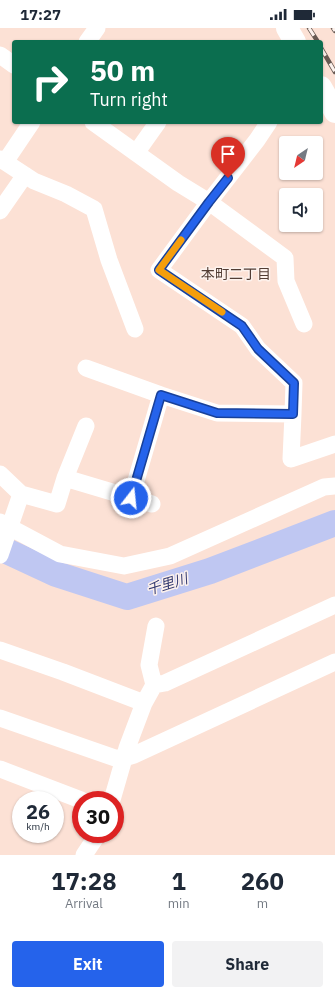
<!DOCTYPE html>
<html lang="en">
<head>
<meta charset="utf-8">
<style>
  :root { --surface:#fff; --page:#f2f2f3; --text:#1f2937; --muted:#747a83; --accent:#2563eb }
  body { margin:0; font-family:"IBM Plex Sans","Noto Sans JP",sans-serif; background:var(--page); color:var(--text); height:100vh; display:flex; flex-direction:column; font-size:15px; white-space:nowrap }
  * { box-sizing:border-box; margin:0 }
  p { font-size:13px; color:var(--muted) }
  .icon { flex:none; width:22px; height:22px; fill:none; stroke:currentColor; stroke-width:2; stroke-linecap:round; stroke-linejoin:round }
  .map { position:relative; height:827px; overflow:hidden }
  .drawer { display:flex; flex-direction:column; background:var(--surface); flex:1 }
  .drawer>* { flex:none }
  .top-card { position:absolute; left:12px; top:12px; width:311px; height:84px; border-radius:4px; box-shadow:0 1px 3px #0004; background:#0b6e4f; color:#fff; overflow:hidden }
  .needle { width:26px; rotate:215deg }
  .controls { position:absolute; left:279px; top:108px; display:grid; gap:8px }
  .controls a { display:grid; place-items:center; width:44px; height:44px; border-radius:4px; background:var(--surface); box-shadow:0 1px 3px #0004; font-size:20px }
  .speed { position:absolute; left:12px; top:763px; display:flex; gap:8px; font-size:20px; font-weight:700; text-align:center }
  .speed>* { display:grid; place-content:center; width:52px; height:52px; border-radius:50%; background:var(--surface); box-shadow:0 1px 3px #0004; line-height:1 }
  .speed small { font-size:10px; font-weight:400 }
  .speed .limit { border:6px solid #d22; background:#fff; color:#111 }
  .pin { position:absolute; display:grid; place-items:center; width:34px; height:34px; color:#fff; margin:-41px -17px; border-radius:50% 50% 50% 0; rotate:-45deg; box-shadow:0 0 4px #0007 }
  .pin .icon { rotate:45deg }
  .me { position:absolute; width:44px; margin:-22px; rotate:16deg; stroke-linejoin:round; filter:drop-shadow(0 0 3px #0008) }
  .turn { display:flex; align-items:center; gap:14px; height:84px; padding:0 12px; font-size:18px }
  .turn .icon { width:52px; height:52px; stroke-width:2.5 }
  .turn b { display:block; font-size:28px; line-height:34px }
  .eta { display:flex; justify-content:space-evenly; align-items:center; height:68px; text-align:center }
  .eta b { font-size:24px; font-weight:800; line-height:28px }
  .primary-button { display:flex; gap:8px; margin-top:auto; padding:8px 12px }
  .primary-button a { flex:1; height:46px; border-radius:4px; background:var(--accent); color:#fff; font-size:16px; font-weight:800; line-height:46px; text-align:center }
  .primary-button a+a { background:var(--page); color:var(--text) }
  .status { display:flex; justify-content:space-between; align-items:center; height:28px; padding:0 20px; background:var(--surface); direction:ltr }
  .status svg { height:11px; fill:currentColor }
  .map>svg:first-child { display:block }
</style>
</head>
<body>
<div class="status"><b>17:27</b><svg viewBox="0 0 49 12"><path d="M0 12V9h3v3zM5 12V6h3v6zM10 12V3h3v9zM15 12V0h3v12zM26 1h20v11H26zM47 4h2v5h-2z"/></svg></div>
<div class="map">
<svg width="335" height="827" viewBox="0 0 335 827">
  <rect width="100%" height="100%" fill="#fce1d5"/>
  <g fill="none" stroke-linecap="round" stroke-linejoin="round">
    <!-- river -->
    <path stroke="#bfc7f2" stroke-width="26" d="M0,520L56,546L127,569L210,543L335,495"/>
    <!-- minor -->
    <path stroke="#fff" stroke-width="17" d="M87,14L97,0
      M0,27L14,37
      M93,94L178,155L209,174L257,112L269,94
      M136,125L158,94
      M0,131L5,134L32,94
      M5,134L34,153L66,166L94,181L109,232L135,301
      M0,183L25,147
      M86,340L161,367L131,470
      M161,367L217,385L293,386L291,431L335,416
      M293,386L294,355L258,321L242,298L159,242L209,174L285,230L286,253L304,296
      M0,446L21,466L0,527
      M65,450L152,476
      M21,466L57,476L65,450L86,398
      M0,494L60,526L124,538L170,528L324,459L335,458
      M0,622L63,644L144,675L154,657L165,655L335,577
      M154,657L149,637L156,598
      M0,690L115,730H124L134,727L335,634
      M0,741L81,772
      M112,772L127,720L144,675
      M84,827L98,806"/>
    <!-- highway -->
    <path stroke="#fff" stroke-width="22" d="M287,0L295,14
      M321,59L335,84"/>
    <defs>
      <path id="rail" d="M309,0L318,14
        M333,0L335,3
        M321,20L335,44"/>
    </defs>
    <!-- rail casing -->
    <use href="#rail" stroke="#685a53" stroke-width="4.5"/>
    <!-- rail -->
    <use href="#rail" stroke="#fdf2ed" stroke-width="3" stroke-dasharray="9" stroke-linecap="butt"/>
  </g>
  <g fill="none" stroke-linecap="round" stroke-linejoin="round">
    <defs>
      <path id="route" d="M131,470L161,367L217,385L293,386L294,355L258,321L242,298L159,242L209,174L228,150"/>
    </defs>
    <!-- route casing -->
    <use href="#route" stroke="#184099" stroke-width="10"/>
    <!-- route -->
    <use href="#route" stroke="#2563eb" stroke-width="7"/>
    <!-- slow -->
    <path stroke="#f59e0b" stroke-width="7" d="M181,212L159,242L222,284"/>
  </g>
  <g text-anchor="middle" dominant-baseline="central" stroke-width="3" stroke-linejoin="round" paint-order="stroke">
    <!-- neighbourhood labels -->
    <g font-size="14" fill="#523d34" stroke="#fdf2ed">
      <text x="236" y="246">本町二丁目</text>
    </g>
    <!-- water labels -->
    <g font-size="14" font-style="italic" fill="#363c72" stroke="#fdf2ed">
      <text transform="translate(167 556) rotate(-17)">千里川</text>
    </g>
  </g>
</svg>
<div class="controls">
<a><svg class="needle" viewBox="-14 -14 28 28"><path d="M0-13l5 13h-10z" fill="#e53935"/><path d="M0 13l5-13h-10z" fill="#747a83"/></svg></a>
<a><svg class="icon" aria-label="sound" viewBox="0 0 24 24"><path d="M4 9h4l5-4v14l-5-4H4zM17 9q2 3 0 6"/></svg></a>
</div>
<div class="speed"><div>26<small>km/h</small></div><div class="limit">30</div></div>
<div class="pin" style="left:228px;top:150px;background:#d93025"><svg class="icon" aria-label="arrive" viewBox="0 0 24 24"><path d="M6 21V4h12l-3 4 3 4H6"/></svg></div>
<svg class="me" style="left:131px;top:470px" viewBox="-20 -20 40 40"><circle r="17" fill="#2563eb" stroke="#fff" stroke-width="3"/><path d="M0-11L8 9 0 5-8 9z" fill="#fff"/></svg>
<div class="top-card">
<div class="turn"><svg class="icon" aria-label="right" viewBox="0 0 24 24"><path d="M7 20v-9h11M14 6l5 5-5 5"/></svg><div><b>50 m</b>Turn right</div></div>
</div>
</div>
<section class="drawer">
<div class="eta">
<div><b>17:28</b><p>Arrival</p></div>
<div><b>1</b><p>min</p></div>
<div><b>260</b><p>m</p></div>
</div>
<div class="primary-button"><a>Exit</a><a>Share</a></div>
</section>
</body>
</html>
